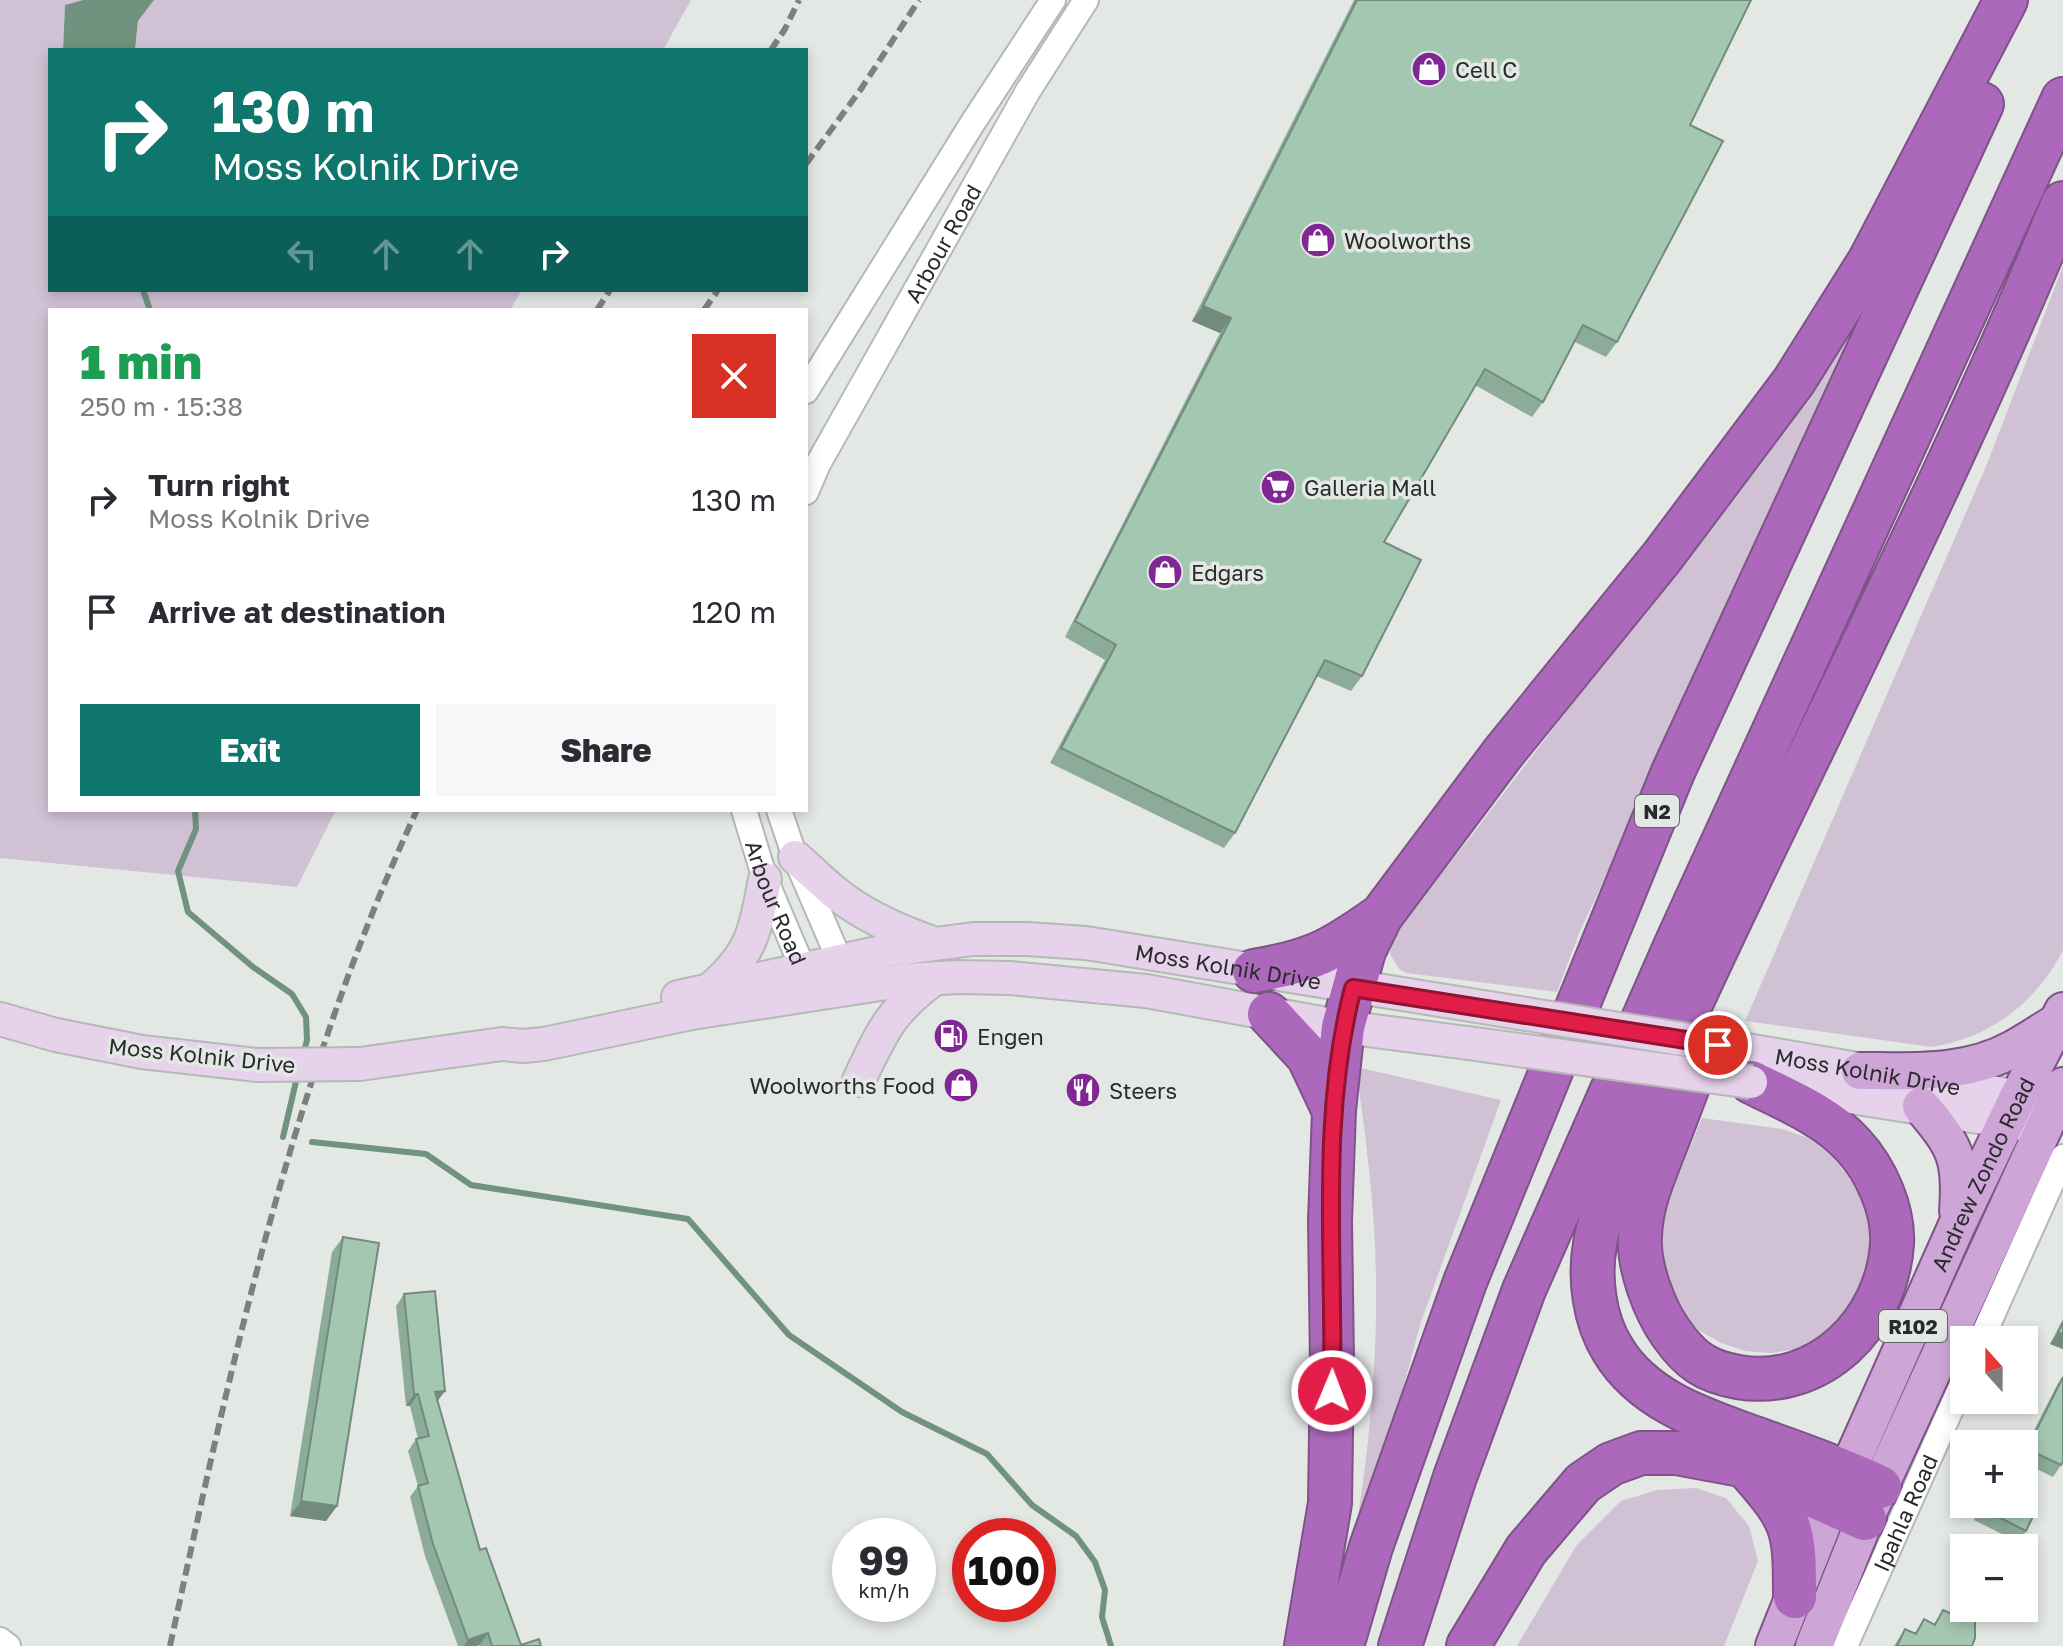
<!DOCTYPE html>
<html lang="en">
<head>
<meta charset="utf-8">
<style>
  :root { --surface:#fff; --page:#f7f7f7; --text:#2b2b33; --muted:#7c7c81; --accent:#0f766e }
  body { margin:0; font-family:"Golos Text",sans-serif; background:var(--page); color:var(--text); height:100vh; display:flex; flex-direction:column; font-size:30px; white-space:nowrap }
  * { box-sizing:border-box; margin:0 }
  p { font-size:26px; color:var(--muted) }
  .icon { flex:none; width:44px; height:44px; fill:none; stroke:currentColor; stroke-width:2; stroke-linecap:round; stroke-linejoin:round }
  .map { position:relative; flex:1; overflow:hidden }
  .sheet { position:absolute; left:48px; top:308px; width:760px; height:504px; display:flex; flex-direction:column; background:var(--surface); border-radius:0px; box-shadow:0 4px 12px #0003 }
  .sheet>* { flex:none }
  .banner { position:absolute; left:48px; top:48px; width:760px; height:244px; border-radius:0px; box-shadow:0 4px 12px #0003; background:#0f766e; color:#fff; overflow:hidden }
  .needle { width:52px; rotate:339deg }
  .fabs { position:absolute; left:1950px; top:1326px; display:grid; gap:16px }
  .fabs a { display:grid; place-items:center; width:88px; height:88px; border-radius:0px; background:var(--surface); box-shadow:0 4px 12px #0003; font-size:40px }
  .speed { position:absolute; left:832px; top:1518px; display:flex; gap:16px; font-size:40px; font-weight:700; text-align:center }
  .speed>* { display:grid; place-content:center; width:104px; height:104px; border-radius:50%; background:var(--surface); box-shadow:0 4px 12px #0003; line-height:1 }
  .speed small { font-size:20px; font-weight:400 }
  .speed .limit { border:12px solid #d22; background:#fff; color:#111 }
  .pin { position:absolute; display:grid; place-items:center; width:68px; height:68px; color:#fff; margin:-34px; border:4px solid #fff; border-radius:50%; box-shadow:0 2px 8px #0007 }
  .me { position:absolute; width:88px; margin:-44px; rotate:1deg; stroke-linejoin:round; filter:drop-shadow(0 0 6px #0008) }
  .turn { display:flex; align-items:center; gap:28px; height:168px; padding:0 32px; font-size:36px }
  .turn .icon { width:104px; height:104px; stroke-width:2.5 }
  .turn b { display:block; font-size:56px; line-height:68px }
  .lanes { display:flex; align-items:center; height:76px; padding:0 32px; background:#0003; justify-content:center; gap:40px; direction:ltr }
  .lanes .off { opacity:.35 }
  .round { display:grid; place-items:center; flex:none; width:84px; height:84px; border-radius:0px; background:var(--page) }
  .head { display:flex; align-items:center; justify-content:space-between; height:136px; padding:0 32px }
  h1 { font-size:48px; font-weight:800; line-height:60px; color:#1e9e55 }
  .primary-button { display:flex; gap:16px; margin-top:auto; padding:16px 32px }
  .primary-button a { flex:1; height:92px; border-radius:0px; background:var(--accent); color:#fff; font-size:32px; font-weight:800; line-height:92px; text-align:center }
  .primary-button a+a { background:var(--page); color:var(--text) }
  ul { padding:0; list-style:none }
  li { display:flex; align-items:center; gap:24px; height:112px; padding:0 32px }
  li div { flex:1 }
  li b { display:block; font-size:30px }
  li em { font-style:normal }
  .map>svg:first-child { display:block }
</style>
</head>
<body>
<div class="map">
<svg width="2063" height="1646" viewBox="0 0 2063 1646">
  <rect width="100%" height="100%" fill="#e4e8e5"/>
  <!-- green -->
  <path fill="#d1c1d4" d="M0,0H83L65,5L63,50H50V290H522L510,310H50V810H336L297,887L0,858Z
    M154,0H691L663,50H135L138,21Z
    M2063,266V950C2037,1002 1990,1038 1932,1047L1745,1021L1987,464Z
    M1882,290L1580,931L1557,992L1406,973L1399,969L1390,954L1394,931L1465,844L1694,544Z
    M1356,1067L1501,1100L1421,1322L1364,1531L1356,1529C1369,1448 1377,1368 1376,1286C1376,1213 1366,1140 1356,1067Z
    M1702,1118L1782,1129L1808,1138L1833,1156L1865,1202L1872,1227L1868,1278L1841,1322L1820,1338L1797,1349L1771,1353L1745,1351L1721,1343L1698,1330L1680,1311L1667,1289L1658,1238L1663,1213Z
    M1696,1488L1726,1498L1749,1526L1758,1561L1724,1646H1517L1576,1546L1621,1501L1657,1490Z"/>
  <!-- water -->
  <path fill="#70927e" d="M83,0H154L138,21L135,50H63L65,5Z"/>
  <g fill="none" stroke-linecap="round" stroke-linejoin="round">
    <!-- stream -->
    <path stroke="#70927e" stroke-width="6" d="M143,290L150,310
      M195,810L196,829L178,871L188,912L253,967L292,994L306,1017L307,1040L303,1055
      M283,1137L298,1073
      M312,1142L426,1154L471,1185L688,1219L789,1335L902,1412L987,1454L1032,1505L1076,1536L1095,1562L1105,1590L1102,1617L1111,1646"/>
    <defs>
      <g id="minor">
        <path d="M806,391L972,124L1053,0"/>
        <path id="s1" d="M806,492L818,464L1028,91L1086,0"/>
        <path id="s2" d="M744,810L765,879L810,985"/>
        <path d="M779,810L795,857L846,975"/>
        <path d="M1981,1340L2063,1157"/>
        <path d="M0,1640L8,1646"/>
        <path id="s3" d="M1845,1646L1964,1380"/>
      </g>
      <g id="secondary">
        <path d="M795,857C808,868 820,880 833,891C862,915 898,931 933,943"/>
        <path d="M712,988C753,952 755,931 765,879"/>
        <path id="s4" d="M678,997L890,950L973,939H1027L1086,943L1483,1007"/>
        <path d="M0,1019L56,1035L142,1052L258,1065"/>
        <path id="s5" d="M1718,1045L2043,1101"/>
        <path d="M360,1064L502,1044L523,1046L544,1044L692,1013L906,980L958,977L1010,978L1146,991L1343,1027L1468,1043"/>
        <path d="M859,1080C882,1032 890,1011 934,979"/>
        <path d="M1774,1085L2029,1125"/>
      </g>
      <g id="primary">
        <path d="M1860,1071C1913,1071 1966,1075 2013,1049C2028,1041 2042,1031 2056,1023"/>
        <path d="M1921,1106C1955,1146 1962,1158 1958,1211"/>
        <path id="s6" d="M1774,1646L1831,1503L1847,1472L1957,1225L2018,1097L2063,1011"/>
        <path d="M1814,1646L1865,1519L2063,1086"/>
      </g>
      <path id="motorway" d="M1254,971C1313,961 1331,951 1379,917
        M1269,1014L1308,1056L1333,1109
        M1707,1037C1693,1072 1680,1108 1666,1144C1654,1175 1641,1203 1640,1236C1638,1266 1654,1309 1671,1333C1690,1360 1705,1371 1738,1377C1819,1391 1887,1323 1892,1244C1894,1210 1876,1170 1853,1145C1827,1116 1785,1099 1751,1082
        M1748,1469C1794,1521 1795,1528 1795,1597
        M1880,1487C1842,1469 1803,1455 1763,1441C1708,1421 1645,1403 1613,1350C1594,1320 1589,1278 1595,1244C1599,1216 1613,1189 1623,1163C1659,1070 1701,981 1744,891C1853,663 1967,436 2063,203
        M1306,1646L1330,1503L1332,1363L1330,1221L1334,1110L1343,1027L1364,951L1381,916L1503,753L1662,557L1794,381L1870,260L2006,0
        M1342,1646L1371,1547L1465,1282L1673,772L1982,104
        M1400,1646L1455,1477L1524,1290L1677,942L2063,99
        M1468,1646L1526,1550L1583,1483L1611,1464L1641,1453H1676L1746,1466L1865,1519"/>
    </defs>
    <!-- minor casing -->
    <use href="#minor" stroke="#b5b9b6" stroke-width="28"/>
    <!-- secondary casing -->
    <use href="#secondary" stroke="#b5b9b6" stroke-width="36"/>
    <!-- primary casing -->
    <use href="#primary" stroke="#7e5388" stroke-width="40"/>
    <!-- motorway casing -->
    <use href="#motorway" stroke="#7e5388" stroke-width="46"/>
    <!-- minor -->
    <use href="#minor" stroke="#fff" stroke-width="24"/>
    <!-- secondary -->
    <use href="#secondary" stroke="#e6d2eb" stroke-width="32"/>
    <!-- primary -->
    <use href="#primary" stroke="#cda5d6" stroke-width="36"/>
    <!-- motorway -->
    <use href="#motorway" stroke="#ac69bb" stroke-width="42"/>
    <!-- rail -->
    <path stroke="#7d807e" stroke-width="6" stroke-dasharray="12 6" stroke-linecap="butt" d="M771,50L785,29L799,0
      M806,164L861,89L919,0
      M597,310L610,290
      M704,310L718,290
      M170,1646C232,1360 293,1077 417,810"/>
    <defs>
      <path id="secondary-bridge" d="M1483,1007L1718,1045
        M1468,1043L1751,1082
        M258,1065L360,1064"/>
    </defs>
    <!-- secondary-bridge casing -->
    <use href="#secondary-bridge" stroke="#b5b9b6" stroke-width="36" stroke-linecap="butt"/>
    <!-- secondary-bridge -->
    <use href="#secondary-bridge" stroke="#e6d2eb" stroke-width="32"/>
  </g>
  <!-- wall -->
  <path fill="#8dab99" d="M1354,0H1751L1690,125L1617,342L1606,357L1575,342L1543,402L1532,417L1475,385L1384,542L1362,676L1351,691L1316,676L1235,833L1224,848L1050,763L1105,660L1065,637L1220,333L1192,321Z
    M343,1237L337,1506L326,1521L290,1516L332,1252Z
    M404,1294L445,1391L437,1401L480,1550L521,1645L541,1646H480V1645L476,1646H458L425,1556L410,1497L418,1486L408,1451L416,1439H418L410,1406H406L396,1306Z
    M2063,1319V1349L2050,1344Z
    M2063,1376L2061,1465L2053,1477L2024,1463V1450L2057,1385Z
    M1983,1504H2020L2026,1531L2018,1542L1974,1520Z
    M1969,1536L1964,1548V1571L1952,1565L1961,1548Z
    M1943,1610L1972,1646H1894L1905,1629L1914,1634L1924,1619L1934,1624Z"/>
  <!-- shaded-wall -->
  <path fill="#738b7d" d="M1203,306L1231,318L1220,333L1192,321Z
    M2058,1332L2063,1334V1349L2050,1344Z
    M445,1391L436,1403L435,1392Z
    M414,1394H418L410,1406H406Z
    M301,1501L337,1506L326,1521L290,1516Z
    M488,1633L480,1645L476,1646H464L468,1640Z"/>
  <!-- building -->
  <path fill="#a4c7b2" stroke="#738b7d" stroke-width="2" d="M1357,0H1751L1690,125L1723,141L1617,342L1583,325L1543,402L1485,369L1384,542L1421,560L1362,676L1325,660L1235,833L1061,748L1116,645L1075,621L1231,318L1203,306Z
    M343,1237L379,1243L337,1506L301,1501Z
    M435,1291L445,1391L435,1392L480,1550L486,1548L521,1645L539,1639L541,1646H492L488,1633L468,1640L433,1544L418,1486L428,1483L416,1439L429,1436L418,1394H414L404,1294Z
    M2063,1322V1334L2058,1332Z
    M2063,1377V1461L2061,1465L2027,1449Z
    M1985,1504H2020L2035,1512L2026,1531L1983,1509Z
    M1969,1536L1994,1548H1964V1556L1960,1554Z
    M1943,1610L1956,1616L1975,1615V1638L1972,1646H1897L1905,1629L1916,1634L1924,1619L1935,1625Z"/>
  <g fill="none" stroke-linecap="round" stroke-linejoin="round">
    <defs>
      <path id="route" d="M1332,1391C1335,1257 1319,1119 1353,988L1718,1045"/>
    </defs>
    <!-- route casing -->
    <use href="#route" stroke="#92132f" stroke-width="20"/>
    <!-- route -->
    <use href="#route" stroke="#e11d48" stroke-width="14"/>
  </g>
  <!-- icons -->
  <defs>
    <symbol id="shop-disc" viewBox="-11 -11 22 22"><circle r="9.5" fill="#812794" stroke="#e4e8e5"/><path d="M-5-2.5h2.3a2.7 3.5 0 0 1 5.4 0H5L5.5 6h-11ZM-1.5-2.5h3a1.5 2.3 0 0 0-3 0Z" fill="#fff"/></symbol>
    <symbol id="supermarket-disc" viewBox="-11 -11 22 22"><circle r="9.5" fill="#812794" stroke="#e4e8e5"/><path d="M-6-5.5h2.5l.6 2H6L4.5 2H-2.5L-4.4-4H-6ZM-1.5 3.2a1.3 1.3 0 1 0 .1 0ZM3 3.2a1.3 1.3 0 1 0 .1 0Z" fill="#fff"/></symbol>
    <symbol id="fuel-disc" viewBox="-11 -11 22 22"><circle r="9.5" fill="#812794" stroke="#e4e8e5"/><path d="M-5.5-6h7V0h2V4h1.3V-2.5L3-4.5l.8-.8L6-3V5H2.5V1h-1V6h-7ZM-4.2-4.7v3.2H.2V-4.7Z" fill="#fff"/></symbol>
    <symbol id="restaurant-disc" viewBox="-11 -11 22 22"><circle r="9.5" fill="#812794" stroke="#e4e8e5"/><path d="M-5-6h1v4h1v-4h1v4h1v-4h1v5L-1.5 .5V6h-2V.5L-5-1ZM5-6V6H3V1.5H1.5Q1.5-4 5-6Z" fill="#fff"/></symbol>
  </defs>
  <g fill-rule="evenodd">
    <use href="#shop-disc" x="1409" y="49" width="40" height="40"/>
    <use href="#shop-disc" x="1298" y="220" width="40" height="40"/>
    <use href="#supermarket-disc" x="1258" y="467" width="40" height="40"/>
    <use href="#shop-disc" x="1145" y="552" width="40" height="40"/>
    <use href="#fuel-disc" x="931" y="1016" width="40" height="40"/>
    <use href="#shop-disc" x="941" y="1065" width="40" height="40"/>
    <use href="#restaurant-disc" x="1063" y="1070" width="40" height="40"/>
  </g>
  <g text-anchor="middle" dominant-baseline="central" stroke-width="7" stroke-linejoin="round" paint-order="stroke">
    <!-- shield labels -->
    <g fill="#e4e8e5" stroke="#616462" stroke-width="2">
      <rect x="1635" y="795" width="44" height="32" rx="6"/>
      <rect x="1879" y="1310" width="68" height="32" rx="6"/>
    </g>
    <g font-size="20" font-weight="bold" fill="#292b2a">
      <text x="1657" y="811">N2</text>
      <text x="1913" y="1326">R102</text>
    </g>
    <!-- poi labels -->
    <g font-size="22" fill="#292b2a" stroke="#e4e8e5" text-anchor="start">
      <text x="1455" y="69">Cell C</text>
      <text x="1344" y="240">Woolworths</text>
      <text x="1304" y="487">Galleria Mall</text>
      <text x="1191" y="572">Edgars</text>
      <text x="977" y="1036">Engen</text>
      <text x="935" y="1085" text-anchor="end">Woolworths Food</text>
      <text x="1109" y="1090">Steers</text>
    </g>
    <!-- street labels -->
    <g font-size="22" fill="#292b2a" stroke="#e4e8e5">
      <text stroke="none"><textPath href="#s1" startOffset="284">Arbour Road</textPath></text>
      <text stroke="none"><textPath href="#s2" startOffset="98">Arbour Road</textPath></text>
      <text stroke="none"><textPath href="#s4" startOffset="558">Moss Kolnik Drive</textPath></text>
      <text transform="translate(202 1055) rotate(6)">Moss Kolnik Drive</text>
      <text stroke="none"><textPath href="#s5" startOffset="152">Moss Kolnik Drive</textPath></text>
      <text stroke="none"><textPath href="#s6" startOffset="516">Andrew Zondo Road</textPath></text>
      <text stroke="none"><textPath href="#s3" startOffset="146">Ipahla Road</textPath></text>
    </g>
  </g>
</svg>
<div class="fabs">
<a><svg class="needle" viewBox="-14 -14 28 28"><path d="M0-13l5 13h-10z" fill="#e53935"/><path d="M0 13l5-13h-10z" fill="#7c7c81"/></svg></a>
<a>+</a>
<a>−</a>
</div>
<div class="speed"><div>99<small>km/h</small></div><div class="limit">100</div></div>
<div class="pin" style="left:1718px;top:1045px;background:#d93025"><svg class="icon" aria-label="arrive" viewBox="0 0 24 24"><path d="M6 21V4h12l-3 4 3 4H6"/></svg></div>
<svg class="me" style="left:1332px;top:1391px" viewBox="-20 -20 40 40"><circle r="17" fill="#e11d48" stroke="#fff" stroke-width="3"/><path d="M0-11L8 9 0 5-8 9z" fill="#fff"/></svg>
<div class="banner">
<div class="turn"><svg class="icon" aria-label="right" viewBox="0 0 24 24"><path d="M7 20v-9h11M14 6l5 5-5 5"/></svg><div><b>130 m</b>Moss Kolnik Drive</div></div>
<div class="lanes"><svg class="icon off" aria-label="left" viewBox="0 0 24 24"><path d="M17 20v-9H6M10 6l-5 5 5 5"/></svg><svg class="icon off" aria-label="ahead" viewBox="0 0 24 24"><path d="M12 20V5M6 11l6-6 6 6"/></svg><svg class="icon off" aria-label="ahead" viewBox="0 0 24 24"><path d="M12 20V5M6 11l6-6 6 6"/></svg><svg class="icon" aria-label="right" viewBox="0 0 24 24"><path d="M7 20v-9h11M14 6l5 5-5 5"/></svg></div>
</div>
<section class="sheet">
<div class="head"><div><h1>1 min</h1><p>250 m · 15:38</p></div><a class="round" style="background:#d93025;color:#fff"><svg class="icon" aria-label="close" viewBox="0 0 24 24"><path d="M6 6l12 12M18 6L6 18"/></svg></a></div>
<ul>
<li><svg class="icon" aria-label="right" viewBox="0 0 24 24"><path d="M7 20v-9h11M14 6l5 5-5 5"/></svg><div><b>Turn right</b><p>Moss Kolnik Drive</p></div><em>130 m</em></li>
<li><svg class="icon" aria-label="arrive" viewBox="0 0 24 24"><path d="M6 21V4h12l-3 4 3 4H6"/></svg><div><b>Arrive at destination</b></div><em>120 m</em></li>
</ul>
<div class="primary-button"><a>Exit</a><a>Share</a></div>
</section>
</div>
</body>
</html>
